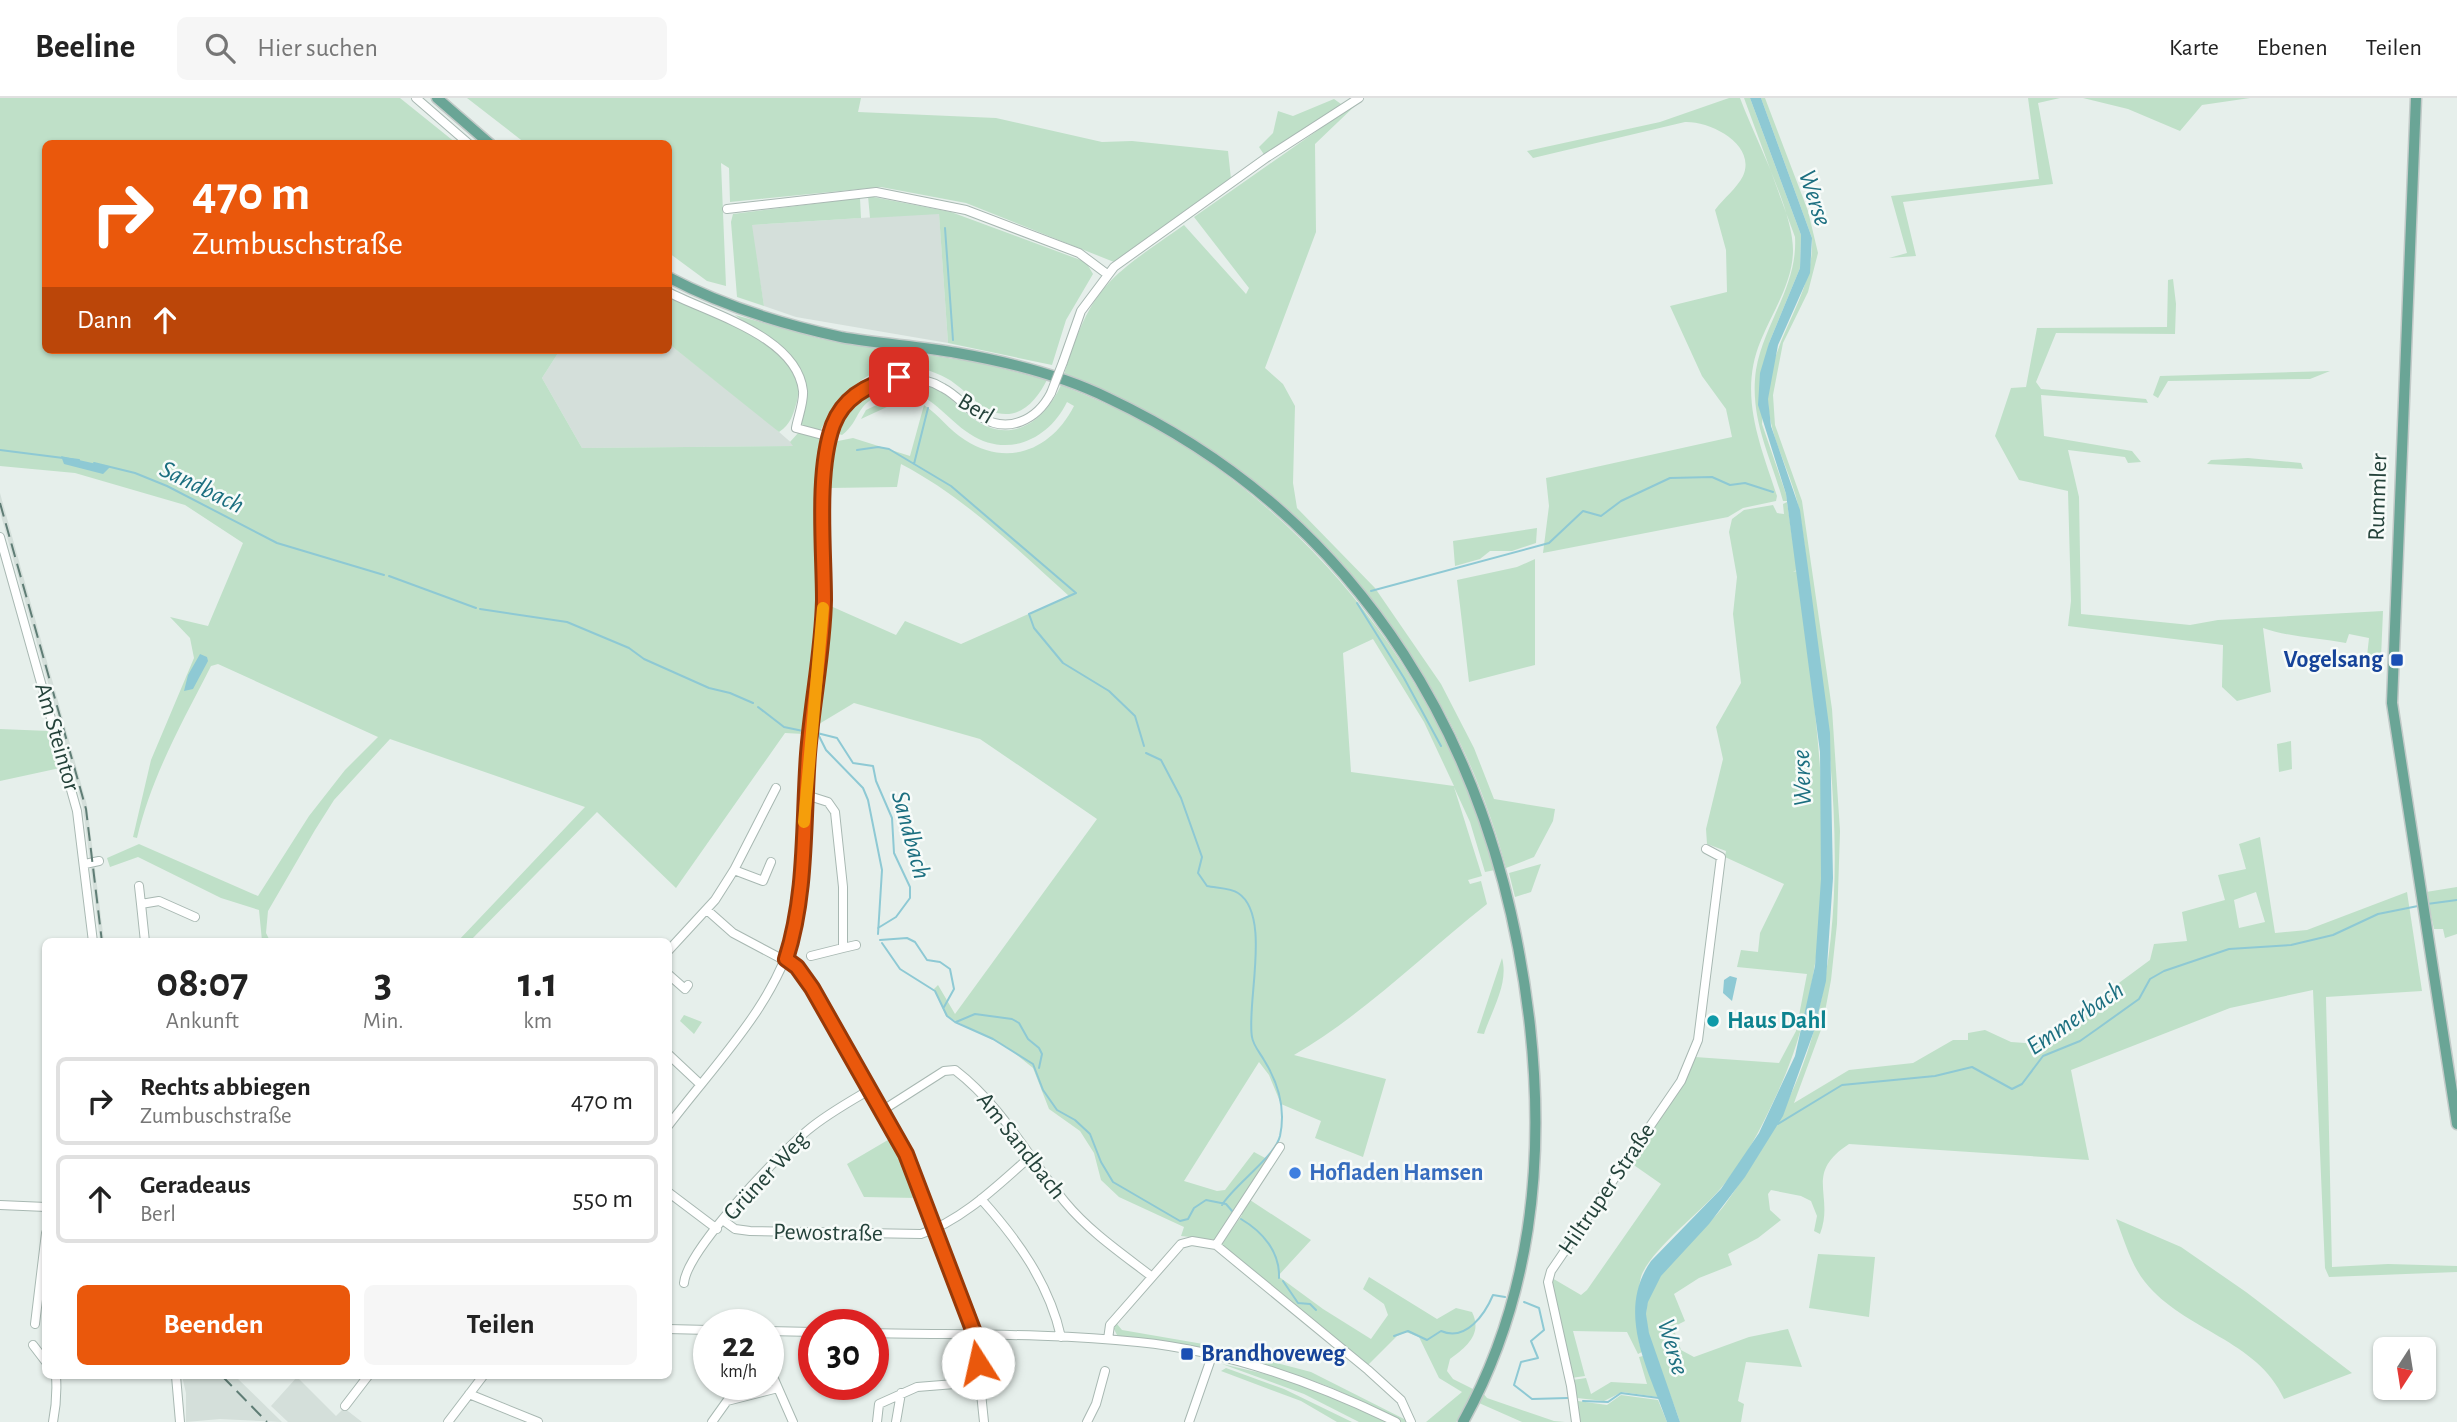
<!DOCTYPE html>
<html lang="de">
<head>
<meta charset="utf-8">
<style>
  :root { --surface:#fff; --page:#f6f6f6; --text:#222; --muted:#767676; --line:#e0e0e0; --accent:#ea580c }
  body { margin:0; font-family:"Alegreya Sans",sans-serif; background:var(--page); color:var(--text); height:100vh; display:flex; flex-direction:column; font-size:26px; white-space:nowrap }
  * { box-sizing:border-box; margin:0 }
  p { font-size:23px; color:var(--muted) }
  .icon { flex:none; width:38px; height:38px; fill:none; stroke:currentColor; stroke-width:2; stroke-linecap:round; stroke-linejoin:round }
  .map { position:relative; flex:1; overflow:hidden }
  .panel { position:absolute; left:42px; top:840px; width:630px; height:441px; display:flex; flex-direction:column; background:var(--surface); border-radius:10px; box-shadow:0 2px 5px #0004 }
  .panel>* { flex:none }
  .guide { position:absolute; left:42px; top:42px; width:630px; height:214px; border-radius:10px; box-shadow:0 2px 5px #0004; background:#ea580c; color:#fff; overflow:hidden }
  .needle { width:46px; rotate:192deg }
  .fabs { position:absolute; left:2373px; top:1239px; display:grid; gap:14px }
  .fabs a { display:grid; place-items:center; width:63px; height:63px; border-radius:10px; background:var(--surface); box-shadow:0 2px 5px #0004; font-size:35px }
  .speed { position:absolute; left:693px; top:1211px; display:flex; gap:14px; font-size:35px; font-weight:700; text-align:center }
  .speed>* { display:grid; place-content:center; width:91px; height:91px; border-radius:50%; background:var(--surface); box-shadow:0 2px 5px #0004; line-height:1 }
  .speed small { font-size:18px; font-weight:400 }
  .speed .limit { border:10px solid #d22; background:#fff; color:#111 }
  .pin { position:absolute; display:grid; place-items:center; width:60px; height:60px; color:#fff; margin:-30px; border-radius:14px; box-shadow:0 4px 10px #0006 }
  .me { position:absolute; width:77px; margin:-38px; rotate:350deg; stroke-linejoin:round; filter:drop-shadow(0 0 5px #0008) }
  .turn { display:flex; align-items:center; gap:24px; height:147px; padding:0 35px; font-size:32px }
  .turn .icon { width:91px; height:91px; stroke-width:2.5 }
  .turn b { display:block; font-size:49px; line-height:60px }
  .then { display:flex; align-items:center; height:66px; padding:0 35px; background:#0003; gap:14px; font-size:26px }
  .eta { display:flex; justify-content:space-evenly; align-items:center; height:119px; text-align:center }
  .eta b { font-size:42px; font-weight:700; line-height:49px }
  .action { display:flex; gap:14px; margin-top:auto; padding:14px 35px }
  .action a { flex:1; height:80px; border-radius:10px; background:var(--accent); color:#fff; font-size:28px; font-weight:700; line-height:80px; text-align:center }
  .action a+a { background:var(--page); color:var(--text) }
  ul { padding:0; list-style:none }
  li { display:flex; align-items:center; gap:21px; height:88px; margin:0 14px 10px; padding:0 21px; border:4px solid var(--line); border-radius:10px }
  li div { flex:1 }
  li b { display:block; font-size:26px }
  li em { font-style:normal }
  header { display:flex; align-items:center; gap:42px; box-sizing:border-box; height:98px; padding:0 35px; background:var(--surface); border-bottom:2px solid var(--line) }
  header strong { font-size:33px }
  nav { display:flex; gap:38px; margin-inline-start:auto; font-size:24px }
  .search { width:490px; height:63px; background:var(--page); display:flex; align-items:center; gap:18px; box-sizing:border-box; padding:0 24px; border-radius:10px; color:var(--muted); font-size:26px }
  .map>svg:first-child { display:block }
</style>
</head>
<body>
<header>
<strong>Beeline</strong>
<div class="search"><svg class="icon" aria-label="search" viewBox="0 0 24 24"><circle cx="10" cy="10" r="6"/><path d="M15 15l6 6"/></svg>Hier suchen</div>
<nav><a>Karte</a><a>Ebenen</a><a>Teilen</a></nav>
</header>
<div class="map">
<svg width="2457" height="1324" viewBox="0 0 2457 1324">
  <rect width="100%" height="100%" fill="#e6efeb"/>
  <!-- built -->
  <path fill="#d4dfda" d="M939,115L948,245L796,219L764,208L751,127Z
    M669,246L762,319L795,348L582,350L542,280L560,252H668Z
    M0,395L87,707L104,843H100L83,709L0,414Z
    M182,1278H235L282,1324L220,1321L186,1324V1295Z
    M297,1279L336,1318L344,1310L362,1324H288L271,1308Z"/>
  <!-- green -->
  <path fill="#bfe0c8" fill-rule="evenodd" d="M0,0H400L456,45L46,46V252H560L542,280L582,350L793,348L790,344L799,334L819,340L824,347L817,414V506L804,636L785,635L676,790L597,714L470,843H458L585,709L390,641L334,702L315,732L268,813L266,835L270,843H262L259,812L221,800L138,759L110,769L107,760L139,746L258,798L309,718L345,672L378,639L218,566L211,568C182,625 152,677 137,740L133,739L151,662L194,560L190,540L170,519L208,528L243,445L185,407L75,375L0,368Z
    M467,0H861L858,14L996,20L1102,44L1132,43L1228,53L1231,81L1114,164L966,105L881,89L730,104L729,70L721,65L726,188L707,183L669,155L668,46L525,45Z
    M1729,0H1740C1755,40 1793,112 1793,152C1793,184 1773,213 1761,242C1738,296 1760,346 1777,398L1776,403L1743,410L1728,419L1543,455L1549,408L1546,380L1732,339L1726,311L1702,278L1670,208L1727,194L1726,152L1715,112C1723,101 1737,90 1743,78C1757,46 1710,23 1685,24L1533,60L1527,53L1660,24Z
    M1744,0H1750L1801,137L1800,170L1769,245L1762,326L1786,396L1787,403H1783C1771,359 1749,320 1756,272C1764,225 1798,188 1795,139Z
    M1761,0H1765L1808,113L1818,155L1808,194L1783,245L1773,297L1775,327L1802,403L1832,611L1840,733L1837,826L1831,882L1822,929L1794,1005L1849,972L1913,965L1953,942H1968V935L1985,932L2011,944L2025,945L2043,943L2052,938L2051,935L2150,862L2154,846L2187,843L2182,814L2225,802L2218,777L2246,771L2239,746L2260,739L2275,835L2307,832L2407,794L2422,893L2326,899L2332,1169L2388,1166L2457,1168V1174L2329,1179L2325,1170L2313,892L2230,910L2071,972L2089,1062L1849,1046C1803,1076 1835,1097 1820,1136L1814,1133L1817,1118L1811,1103L1801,1098L1771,1092L1768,1096L1770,1112L1781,1122L1758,1140L1728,1156L1732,1167L1699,1180L1674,1196L1685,1223L1673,1229L1681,1252L1694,1259L1749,1239L1788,1231L1802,1269L1746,1264L1738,1303L1744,1306L1741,1324H1680C1672,1298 1645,1240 1646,1216C1647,1174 1703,1137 1726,1105C1764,1052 1797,996 1814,932C1848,806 1834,670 1816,543C1810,501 1807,459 1800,417C1794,378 1769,342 1768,302C1767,244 1815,199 1812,140ZM2256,794L2265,824L2239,830L2234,802Z
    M2028,0H2060L2038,5L2053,86L1903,104L1916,158L1889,160L1907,155L1891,98L2039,81Z
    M2083,0H2250L2202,7L2180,33L2128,11Z
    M1334,1L1341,6L1265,58L1259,49L1273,35L1278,13L1293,18Z
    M1361,2L1315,46L1316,134L1265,270L1283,286L1295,308L1293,385L1297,410L1375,490L1441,586L1474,650L1494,701L1555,711L1553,723L1534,759L1506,770C1446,545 1282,359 1064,277C1091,187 1110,179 1184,127L1246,196L1249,190L1194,119Z
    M868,98L951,114L1086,164L1093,176L1066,222L1052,267L948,245L939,116L870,120Z
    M860,100L861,120L752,127L764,208L737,199L731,124L733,116Z
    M2173,181L2176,206L2175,236L2056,235L2036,284L2041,291L2146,301L2148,305L2041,297L2044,338L2132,353L2141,364L2128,365L2125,359L2068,352L2079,399L2081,516L2190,527L2218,522L2383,513L2381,560H2355V557L2367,558L2369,540L2349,536L2346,545C2318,540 2289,539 2263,530L2271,594L2237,603L2222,589L2223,547L2068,528L2071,503L2068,393L2019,382L1995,338L2011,290L2026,289L2037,230L2167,229L2168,182Z
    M668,199C705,216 810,249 797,303C793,317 791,326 779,334L669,246Z
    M735,217L821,241L981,265L1047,282C1037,301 1022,321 997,315C979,311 964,290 948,281C888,249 848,282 820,333L803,329L800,324L806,296L788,256Z
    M2330,273L2310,281L2168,283L2158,300L2153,297L2160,278Z
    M902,284C916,285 931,287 943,295C958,305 969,321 986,328C1021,343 1048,316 1061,287C1093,300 1127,314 1157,331C1322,427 1444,588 1495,772L1485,774L1470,724L1454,689L1482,778L1468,782L1470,786L1481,783L1487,806C1424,856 1363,917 1294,957L1386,981L1363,1059L1315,1040L1321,1023L1281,1006L1269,977L1259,964L1184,1083L1217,1093L1225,1092L1254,1054L1267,1061L1251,1088L1250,1102L1311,1142L1278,1178L1323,1211L1371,1241L1388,1217L1384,1206L1363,1191L1369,1179L1437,1221L1456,1210L1472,1214C1483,1236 1466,1249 1450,1261L1447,1273L1453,1281L1475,1292L1456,1324H1426L1462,1294L1439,1280L1419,1239L1406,1234L1397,1238L1368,1267L1221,1147L1242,1117L1239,1114L1216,1142L1181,1138L1184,1129L1119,1099L1101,1082L1094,1055L1080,1033L1049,1011L1033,970L1007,949L946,918L934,891L938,887L955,916L1097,721L980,641L854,605L819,626L820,638H814L826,506L896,537L905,523L961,546L1069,498C1014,449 966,400 901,366L897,389L828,390L833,344L853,340L910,358L924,307C939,317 949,332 965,342C1009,370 1052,351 1074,308L1067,304C1049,341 1008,361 970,336C943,319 926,285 887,295C854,304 862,322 842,337L836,335C850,304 867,290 902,284ZM1373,541L1424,624L1454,688L1351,674L1343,555Z
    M891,300L904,301L861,321L866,312Z
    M2248,360L2301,365L2303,371L2207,366L2211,362Z
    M1787,404L1797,472L1793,474L1797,473C1820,642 1851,841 1775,1000C1760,1032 1744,1064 1721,1090C1700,1115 1655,1148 1642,1176C1638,1186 1639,1202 1639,1213C1637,1229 1637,1239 1642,1254L1638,1256L1627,1234L1573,1233L1585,1278L1571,1280L1552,1195V1180L1581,1197L1587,1192L1661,1086L1628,1063L1689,974L1695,959L1779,965L1796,933L1807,876L1737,869L1741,852L1758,854L1760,835L1784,786L1725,759L1726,753L1707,746L1706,731L1723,661L1716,629L1741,585L1733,516L1737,479L1729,434L1732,421L1744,412L1773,407L1777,415L1784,416L1783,406Z
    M1537,430L1536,445L1512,453H1490L1480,461L1455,468L1453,443Z
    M1535,461V567L1469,584L1457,482L1517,469Z
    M0,631L49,633L60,670L0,683Z
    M2291,643L2292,671L2279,674L2277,646Z
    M1541,766L1531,794L1515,799L1509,775Z
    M2457,789V836L2445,840L2443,831H2434L2426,794Z
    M1502,860C1509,885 1492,912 1484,936L1477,935Z
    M684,917L702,924L694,936L680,923Z
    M893,1039L917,1100L864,1099L847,1066Z
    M2116,1121L2181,1149L2246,1194L2352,1275L2284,1301C2257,1241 2184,1233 2145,1184C2131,1167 2124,1141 2116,1121Z
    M1818,1156L1875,1159L1869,1219L1809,1210Z
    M1126,1214L1117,1226L1122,1232L1203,1246L1311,1274L1410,1324H1401C1372,1310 1344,1293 1313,1283C1250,1260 1183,1250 1118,1239L1112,1227Z
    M1643,1258L1658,1299L1622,1294L1604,1303L1577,1300L1573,1282L1586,1280L1591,1296L1611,1284L1647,1286L1639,1259Z
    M1222,1266L1283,1280L1328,1295L1386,1324H1359L1304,1296Z
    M1226,1270L1284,1291L1352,1324H1337L1301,1303L1221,1273Z
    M1483,1295L1487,1300L1554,1323L1565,1324H1522L1479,1305Z
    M1621,1297L1658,1302L1667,1324H1579L1578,1303L1607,1307Z"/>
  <!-- water -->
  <path fill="#8ec9d4" d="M1750,0H1761L1812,140L1810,175L1778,247L1768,301L1771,328L1800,412L1808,470L1830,635L1833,780L1826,883L1814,933L1783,1018L1745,1079L1709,1126L1661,1178L1648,1204L1646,1216L1649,1235L1680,1324H1667C1649,1272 1615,1215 1651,1163L1721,1091L1759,1035L1795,958L1815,868L1821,781L1820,654L1786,396L1758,307L1760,275L1769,245L1800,170L1801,137Z
    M61,358L110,369L103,376L64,366Z
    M200,556L207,559L208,563L193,591L184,593L188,577Z
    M1730,878L1737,880L1732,903L1723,895L1724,882Z"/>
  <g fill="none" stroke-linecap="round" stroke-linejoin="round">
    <!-- stream -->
    <path stroke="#8ec9d4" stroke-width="2" d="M945,130L953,242
      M0,352L79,362
      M857,352L878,349L889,351L951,388L1076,495L1029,516L1034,530L1063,565L1109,593L1135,618L1144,648
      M94,365L135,375L167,388L277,445L384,477
      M914,366L928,310
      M389,478L476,510
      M1371,493L1549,445L1583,413L1601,418L1621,403L1670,380L1712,379L1730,387L1745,385L1773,394
      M1357,505L1404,580L1441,648
      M480,511L567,524L629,550L644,561L709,590L730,595L753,605
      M758,609L784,629L803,633
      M817,635L837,640L853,665L873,668L876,683L892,720L894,755L910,789V800L896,819L878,830
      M818,636L826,652L863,690L868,702L882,772L878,836
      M1146,655L1161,662L1181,700L1202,759L1198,775L1207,788C1216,790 1231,790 1238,795C1272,817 1246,906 1252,939C1253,947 1260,955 1264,962C1279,986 1286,1010 1280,1038C1275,1059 1234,1087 1222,1107
      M2427,806L2457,802
      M880,842L907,840L915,844L927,862L940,864L950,871L954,891L944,909
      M882,845L900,871L935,893L947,918L955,924L993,941L1033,966L1043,992L1057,1012L1075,1022L1090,1036L1101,1064L1113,1084L1180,1123L1188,1121L1194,1110L1206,1102L1226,1106L1233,1114
      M956,924L975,916L1012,921L1019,925L1028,941L1039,950L1042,956L1039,970
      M1778,1026L1842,987L1935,978L1972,969L2012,991L2022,986L2043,958L2080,943L2097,931L2139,901L2150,881L2164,873L2229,851L2291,847L2333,837L2378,816L2418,808
      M1241,1121C1263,1134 1280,1154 1279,1180
      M1283,1183L1298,1205L1310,1206L1316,1212
      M1524,1204L1539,1210L1544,1232L1531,1243L1538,1260L1521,1264L1514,1287L1532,1301L1568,1300
      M1394,1238L1408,1233L1427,1242L1441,1233C1466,1244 1485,1216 1493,1197L1505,1199
      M1583,1303L1608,1304L1621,1295L1659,1300"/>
    <defs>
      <path id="minor" d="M416,0L469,46
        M727,111L876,94L966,112L1079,155L1107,176
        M668,194C710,216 797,238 803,293C804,304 798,319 796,330L830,339
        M1063,264L1081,213L1114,169L1266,60L1359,0
        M0,439L77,713L93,844
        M806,697L828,704L835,714L843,789V850L811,858
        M85,766L99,763
        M734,772L763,783L771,764
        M139,788L141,806
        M707,812L733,835L797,869L883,1012L906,1056L975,1237L984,1324
        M145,844L141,806L159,803L195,819
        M843,850L856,847
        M668,853L715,802L734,772L776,690
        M668,876L685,891L688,887
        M668,956L700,986
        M883,1012L944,973L955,972C1002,1008 1028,1059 1065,1104C1089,1133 1121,1155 1151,1178
        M668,1028C714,967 776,906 795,831C804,773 804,714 808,656C811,614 819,572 822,529C826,470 809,346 850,302C873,277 914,273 943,290C957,297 967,311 981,319C1008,336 1037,322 1051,295
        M1280,1049L1216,1147L1368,1272L1401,1302L1411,1324
        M668,1094L717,1131
        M981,1101C1017,1141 1049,1185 1061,1239
        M0,1107L46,1109
        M724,1123L735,1131L750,1133L921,1136C962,1123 999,1086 1031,1058
        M684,1185C687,1152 779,1056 808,1032C827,1016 849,1004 871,991
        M35,1226L46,1135
        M668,1231L709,1232
        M768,1233L814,1234
        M873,1235C961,1237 1051,1235 1138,1244C1228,1253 1316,1285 1396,1324
        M1108,1241L1110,1227L1181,1146L1192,1143L1216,1147
        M33,1247L46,1264
        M771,1274L778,1290
        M176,1278L180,1324
        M469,1296L538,1324
        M345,1308L368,1278
        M53,1324C56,1309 57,1293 56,1278
        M448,1324L483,1278
        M712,1324L727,1303L778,1290L793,1324
        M877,1324L879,1306L917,1289L980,1284
        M896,1324L901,1295
        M1087,1324L1096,1306L1105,1273
        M1189,1324L1212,1258
        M1576,1324L1571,1288L1548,1184L1551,1173L1681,983L1698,942L1721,759L1706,751"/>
      <path id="major" d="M437,0L490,46
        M2416,0L2392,605L2457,1026
        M668,179C723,208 781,226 841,239C879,246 919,248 957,255C1009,264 1061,277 1108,300C1365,421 1499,653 1530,928C1545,1066 1531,1201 1463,1324"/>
    </defs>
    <!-- minor casing -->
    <use href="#minor" stroke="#a8b8b2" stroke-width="10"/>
    <!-- major casing -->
    <use href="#major" stroke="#c2cac8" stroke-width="13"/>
    <!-- minor -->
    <use href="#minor" stroke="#fff" stroke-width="8"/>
    <!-- major -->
    <use href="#major" stroke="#6aa596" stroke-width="10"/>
    <!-- rail -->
    <path stroke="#5f7d75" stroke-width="2" stroke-dasharray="14 7" stroke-linecap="butt" d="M0,405L86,711L102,844
      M222,1278L267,1324"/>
    <defs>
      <path id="minor-bridge" d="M1051,295L1063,264"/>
    </defs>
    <!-- minor-bridge casing -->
    <use href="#minor-bridge" stroke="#a8b8b2" stroke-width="10" stroke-linecap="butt"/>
    <!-- minor-bridge -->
    <use href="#minor-bridge" stroke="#fff" stroke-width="8"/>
  </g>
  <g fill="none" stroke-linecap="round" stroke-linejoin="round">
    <defs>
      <path id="route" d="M899,279C870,285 844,298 833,327C816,374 824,452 824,502C823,553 812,604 808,656C803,724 807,796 786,861L797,869L812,890L906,1056L975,1237L978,1265"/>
    </defs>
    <!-- route casing -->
    <use href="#route" stroke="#983908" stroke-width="18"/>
    <!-- route -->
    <use href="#route" stroke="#ea580c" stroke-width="12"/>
    <!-- slow -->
    <path stroke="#f59e0b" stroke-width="12" d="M804,724L823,510"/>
  </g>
  <!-- markers -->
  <g fill="#1a4fb4" stroke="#f7fbf9" stroke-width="2.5">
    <rect x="2390" y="555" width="14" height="14" rx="3.5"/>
    <rect x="1180" y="1249" width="14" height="14" rx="3.5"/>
  </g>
  <circle fill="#0f9aa8" stroke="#f7fbf9" stroke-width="2.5" cx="1713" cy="923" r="7"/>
  <circle fill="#3f7fe0" stroke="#f7fbf9" stroke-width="2.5" cx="1295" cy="1075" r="7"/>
  <g text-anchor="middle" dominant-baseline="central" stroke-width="5" stroke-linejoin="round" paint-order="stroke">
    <!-- street labels -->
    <g font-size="24" fill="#24423a" stroke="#f7fbf9">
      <text transform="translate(976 311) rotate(31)">Berl</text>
      <text transform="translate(2378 399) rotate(-88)">Rummler</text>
      <text transform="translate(57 639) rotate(74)">Am Steintor</text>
      <text transform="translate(1021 1048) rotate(52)">Am Sandbach</text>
      <text transform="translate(766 1078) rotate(-47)">Grüner Weg</text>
      <text transform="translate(1607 1091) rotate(-56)">Hiltruper Straße</text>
      <text transform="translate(828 1135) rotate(1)">Pewostraße</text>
    </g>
    <!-- transit labels -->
    <g font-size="24" font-weight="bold" fill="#164399" stroke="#f7fbf9" text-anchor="end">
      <text x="2383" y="562">Vogelsang</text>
      <text x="1201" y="1256" text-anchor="start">Brandhoveweg</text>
    </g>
    <!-- culture labels -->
    <g font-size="24" font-weight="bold" fill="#0d838f" stroke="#f7fbf9" text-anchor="start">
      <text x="1727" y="923">Haus Dahl</text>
    </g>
    <!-- shop labels -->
    <g font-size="24" font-weight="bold" fill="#366cbe" stroke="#f7fbf9" text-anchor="start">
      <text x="1309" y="1075">Hofladen Hamsen</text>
    </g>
    <!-- water labels -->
    <g font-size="26" font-style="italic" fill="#1c6f80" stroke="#f7fbf9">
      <text transform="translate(1815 100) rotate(72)">Werse</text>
      <text transform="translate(202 389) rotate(26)">Sandbach</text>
      <text transform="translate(1802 680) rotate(-92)">Werse</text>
      <text transform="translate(911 737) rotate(75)">Sandbach</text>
      <text transform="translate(2075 920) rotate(-34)">Emmerbach</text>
      <text transform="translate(1673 1249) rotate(74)">Werse</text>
    </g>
  </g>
</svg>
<div class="fabs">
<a><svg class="needle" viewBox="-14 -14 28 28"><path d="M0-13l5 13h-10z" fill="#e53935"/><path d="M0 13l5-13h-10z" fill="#767676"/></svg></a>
</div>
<div class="speed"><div>22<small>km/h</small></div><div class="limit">30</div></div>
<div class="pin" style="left:899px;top:279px;background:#d93025"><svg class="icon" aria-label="arrive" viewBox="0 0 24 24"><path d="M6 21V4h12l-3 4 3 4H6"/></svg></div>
<svg class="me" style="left:978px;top:1265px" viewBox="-20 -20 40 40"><circle r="19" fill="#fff"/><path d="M0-13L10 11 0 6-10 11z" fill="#ea580c"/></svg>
<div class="guide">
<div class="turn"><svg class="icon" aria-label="right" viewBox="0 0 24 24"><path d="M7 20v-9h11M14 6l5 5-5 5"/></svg><div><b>470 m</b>Zumbuschstraße</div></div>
<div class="then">Dann<svg class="icon" aria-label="ahead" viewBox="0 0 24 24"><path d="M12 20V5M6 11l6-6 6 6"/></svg></div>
</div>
<section class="panel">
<div class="eta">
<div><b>08:07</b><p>Ankunft</p></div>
<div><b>3</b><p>Min.</p></div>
<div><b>1.1</b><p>km</p></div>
</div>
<ul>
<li><svg class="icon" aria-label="right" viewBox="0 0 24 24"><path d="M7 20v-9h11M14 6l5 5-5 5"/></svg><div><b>Rechts abbiegen</b><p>Zumbuschstraße</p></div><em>470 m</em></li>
<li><svg class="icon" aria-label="ahead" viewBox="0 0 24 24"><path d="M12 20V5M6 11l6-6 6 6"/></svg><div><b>Geradeaus</b><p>Berl</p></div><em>550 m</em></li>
</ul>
<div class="action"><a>Beenden</a><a>Teilen</a></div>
</section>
</div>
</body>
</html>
